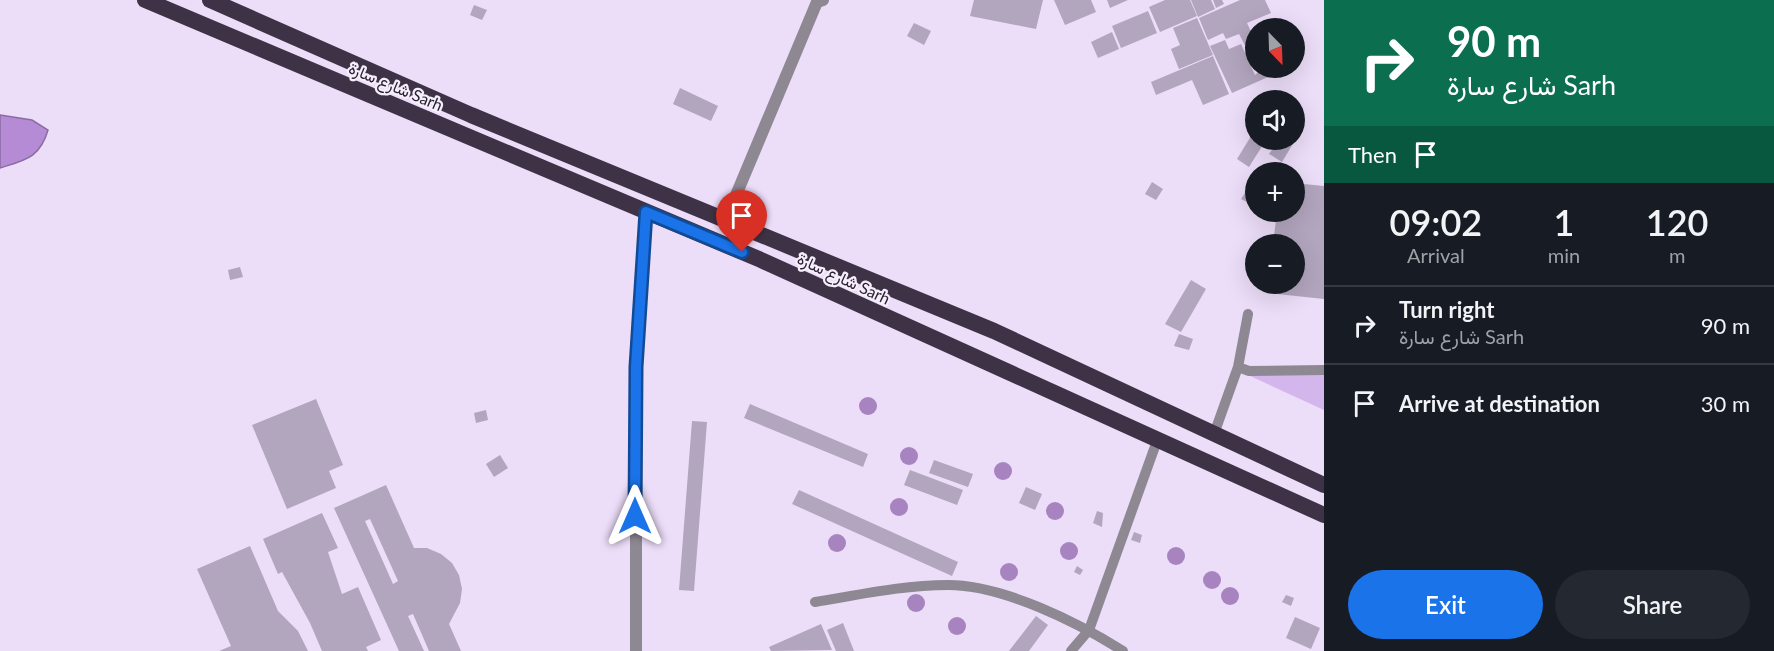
<!DOCTYPE html>
<html lang="en">
<head>
<meta charset="utf-8">
<style>
  :root { --surface:#171b24; --page:#242831; --text:#f1f3f6; --muted:#9ea1a6; --line:#363941; --accent:#1a73e8 }
  body { margin:0; font-family:Lato,Vazirmatn,sans-serif; background:var(--page); color:var(--text); height:100vh; display:flex; flex-direction:column; font-size:22px; white-space:nowrap }
  * { box-sizing:border-box; margin:0 }
  p { font-size:20px; color:var(--muted) }
  .icon { flex:none; width:33px; height:33px; fill:none; stroke:currentColor; stroke-width:2; stroke-linecap:round; stroke-linejoin:round }
  .map { position:relative; flex:1; overflow:hidden }
  .panel { display:flex; flex-direction:column; background:var(--surface); width:450px }
  .panel>* { flex:none }
  .banner { background:#0b6e4f; color:#fff; overflow:hidden }
  .needle { width:39px; rotate:157deg }
  .buttons { position:absolute; left:1245px; top:18px; display:grid; gap:12px }
  .buttons a { display:grid; place-items:center; width:60px; height:60px; border-radius:50%; background:var(--surface); box-shadow:0 6px 24px #0002; font-size:30px }
  .pin { position:absolute; display:grid; place-items:center; width:51px; height:51px; color:#fff; margin:-62px -26px; border-radius:50% 50% 50% 0; rotate:-45deg; box-shadow:0 0 6px #0007 }
  .pin .icon { rotate:45deg }
  .me { position:absolute; width:66px; margin:-33px; rotate:0deg; stroke-linejoin:round; filter:drop-shadow(0 0 4px #0008) }
  .turn { display:flex; align-items:center; gap:21px; height:126px; padding:0 24px; font-size:27px }
  .turn .icon { width:78px; height:78px; stroke-width:2.5 }
  .turn b { display:block; font-size:42px; line-height:51px }
  .then { display:flex; align-items:center; height:57px; padding:0 24px; background:#0003; gap:12px; font-size:22px }
  .eta { display:flex; justify-content:space-evenly; align-items:center; height:102px; text-align:center }
  .eta b { font-size:36px; font-weight:600; line-height:42px }
  .action { display:flex; gap:12px; margin-top:auto; padding:12px 24px }
  .action a { flex:1; height:69px; border-radius:36px; background:var(--accent); color:#fff; font-size:24px; font-weight:600; line-height:69px; text-align:center }
  .action a+a { background:var(--page); color:var(--text) }
  ul { padding:0; list-style:none }
  li { display:flex; align-items:center; gap:18px; height:78px; padding:0 24px; border-top:2px solid var(--line) }
  li div { flex:1 }
  li b { display:block; font-size:22px }
  li em { font-style:normal }
  main { display:flex; flex:1; min-height:0 }
  .map>svg:first-child { display:block }
</style>
</head>
<body>
<main>
<div class="map">
<svg width="1324" height="651" viewBox="0 0 1324 651">
  <rect width="100%" height="100%" fill="#ecddf8"/>
  <!-- green -->
  <path fill="#d3b6eb" d="M1248,375H1324V410Z"/>
  <!-- water -->
  <path fill="#b48bd4" stroke="#8a6ca2" stroke-width="1.5" d="M0,115L32,120L48,130C40,158 25,160 0,168Z"/>
  <!-- building -->
  <path fill="#b2a5be" fill-rule="evenodd" d="M974,0H1043L1036,29L970,16Z
    M1054,0H1091L1096,12L1065,25Z
    M1107,0H1128L1110,8Z
    M1165,0H1190L1197,16L1160,32L1149,7Z
    M1191,0H1211L1215,9L1198,17Z
    M1213,0H1222L1224,4L1216,8Z
    M1240,0H1265L1271,13L1247,23L1252,34L1256,33V48L1248,51L1239,34L1226,39L1223,33L1208,40L1199,18Z
    M474,5L487,10L482,20L470,15Z
    M1148,11L1157,33L1121,48L1112,26Z
    M1197,18L1213,55L1179,69L1171,49L1180,45L1173,28Z
    M914,23L931,31L924,45L907,36Z
    M1112,32L1119,49L1098,58L1091,42Z
    M1225,40L1229,49L1241,44L1255,75L1263,68H1272L1275,74L1232,93L1210,46Z
    M1213,56L1229,94L1203,105L1192,80L1156,95L1151,82Z
    M680,88L718,106L711,121L673,104Z
    M1256,128V140H1266L1249,167L1237,159Z
    M1294,129L1300,132L1282,162L1269,154L1279,140H1294Z
    M1256,176V204L1254,206L1241,199Z
    M1152,182L1163,189L1156,200L1145,194Z
    M1294,183L1324,186V299L1268,293L1269,284H1294V244H1273L1277,212H1294Z
    M240,267L243,277L230,280L228,270Z
    M1191,280L1206,289L1181,332L1165,324Z
    M1179,334L1193,339L1189,350L1174,346Z
    M316,399L343,465L329,471L336,488L287,509L252,425Z
    M750,404L868,454L863,467L744,418Z
    M486,410L488,420L476,423L474,413Z
    M692,421L707,422L694,591L679,590Z
    M500,455L508,468L494,477L486,464Z
    M934,460L973,474L968,487L929,473Z
    M910,470L963,490L957,505L904,485Z
    M386,485L414,548H427L441,554L452,563L459,575L462,589L460,603L449,624L461,651H429L413,614L408,616L424,651H399L334,508ZM370,519L398,581L393,584L365,521Z
    M1026,487L1042,494L1035,510L1019,503Z
    M799,490L958,562L952,576L792,504Z
    M1097,511L1103,513L1102,527L1093,523Z
    M322,513L338,548L328,552L342,594L358,587L381,640L366,647L368,651H322L310,623L282,572L278,574L263,539Z
    M1134,532L1142,535L1140,543L1131,540Z
    M250,546L278,611L298,631L308,651H219L231,646L197,569Z
    M1077,566L1083,570L1080,575L1074,572Z
    M1286,595L1294,598L1291,606L1282,602Z
    M1036,616L1048,625L1029,651H1009Z
    M1295,617L1320,628L1311,649L1286,638Z
    M843,623L854,651H836L827,630Z
    M821,624L832,650L771,651L769,647Z"/>
  <g fill="none" stroke-linecap="round" stroke-linejoin="round">
    <!-- service -->
    <path stroke="#8e8893" stroke-width="10" d="M1238,367L1249,371L1324,370
      M1214,434L1238,367L1248,314
      M815,602C858,595 903,585 948,585C1003,585 1077,622 1123,651
      M1071,651L1089,630L1158,438"/>
    <!-- minor -->
    <path stroke="#8e8893" stroke-width="12" d="M726,219L817,2L823,0
      M636,651V367L646,212"/>
    <!-- trunk -->
    <path stroke="#3e3346" stroke-width="16" d="M145,0L761,260L1324,515
      M210,0L471,115L994,331L1324,485"/>
  </g>
  <!-- trees -->
  <g fill="#a784c0">
    <circle cx="868" cy="406" r="9"/>
    <circle cx="909" cy="456" r="9"/>
    <circle cx="1003" cy="471" r="9"/>
    <circle cx="899" cy="507" r="9"/>
    <circle cx="1055" cy="511" r="9"/>
    <circle cx="837" cy="543" r="9"/>
    <circle cx="1069" cy="551" r="9"/>
    <circle cx="1176" cy="556" r="9"/>
    <circle cx="1009" cy="572" r="9"/>
    <circle cx="1212" cy="580" r="9"/>
    <circle cx="1230" cy="596" r="9"/>
    <circle cx="916" cy="603" r="9"/>
    <circle cx="957" cy="626" r="9"/>
  </g>
  <g fill="none" stroke-linecap="round" stroke-linejoin="round">
    <defs>
      <path id="route" d="M635,516L636,367L646,212L742,252"/>
    </defs>
    <!-- route casing -->
    <use href="#route" stroke="#114b97" stroke-width="15"/>
    <!-- route -->
    <use href="#route" stroke="#1a73e8" stroke-width="10"/>
  </g>
  <g text-anchor="middle" dominant-baseline="central" stroke-width="4.5" stroke-linejoin="round" paint-order="stroke">
    <!-- street labels -->
    <g font-size="16" fill="#28232d" stroke="#f6edfd">
      <text transform="translate(396 86) rotate(23)">شارع سارة Sarh</text>
      <text transform="translate(844 278) rotate(25)">شارع سارة Sarh</text>
    </g>
  </g>
</svg>
<div class="buttons">
<a><svg class="needle" viewBox="-14 -14 28 28"><path d="M0-13l5 13h-10z" fill="#e53935"/><path d="M0 13l5-13h-10z" fill="#9ea1a6"/></svg></a>
<a><svg class="icon" aria-label="sound" viewBox="0 0 24 24"><path d="M4 9h4l5-4v14l-5-4H4zM17 9q2 3 0 6"/></svg></a>
<a>+</a>
<a>−</a>
</div>
<div class="pin" style="left:742px;top:252px;background:#d93025"><svg class="icon" aria-label="arrive" viewBox="0 0 24 24"><path d="M6 21V4h12l-3 4 3 4H6"/></svg></div>
<svg class="me" style="left:635px;top:516px" viewBox="-20 -20 40 40"><path d="M0-17L14 15 0 8-14 15z" fill="#1a73e8" stroke="#fff" stroke-width="4"/></svg>
</div>
<section class="panel">
<div class="banner">
<div class="turn"><svg class="icon" aria-label="right" viewBox="0 0 24 24"><path d="M7 20v-9h11M14 6l5 5-5 5"/></svg><div><b>90 m</b>شارع سارة Sarh</div></div>
<div class="then">Then<svg class="icon" aria-label="arrive" viewBox="0 0 24 24"><path d="M6 21V4h12l-3 4 3 4H6"/></svg></div>
</div>
<div class="eta">
<div><b>09:02</b><p>Arrival</p></div>
<div><b>1</b><p>min</p></div>
<div><b>120</b><p>m</p></div>
</div>
<ul>
<li><svg class="icon" aria-label="right" viewBox="0 0 24 24"><path d="M7 20v-9h11M14 6l5 5-5 5"/></svg><div><b>Turn right</b><p>شارع سارة Sarh</p></div><em>90 m</em></li>
<li><svg class="icon" aria-label="arrive" viewBox="0 0 24 24"><path d="M6 21V4h12l-3 4 3 4H6"/></svg><div><b>Arrive at destination</b></div><em>30 m</em></li>
</ul>
<div class="action"><a>Exit</a><a>Share</a></div>
</section>
</main>
</body>
</html>
